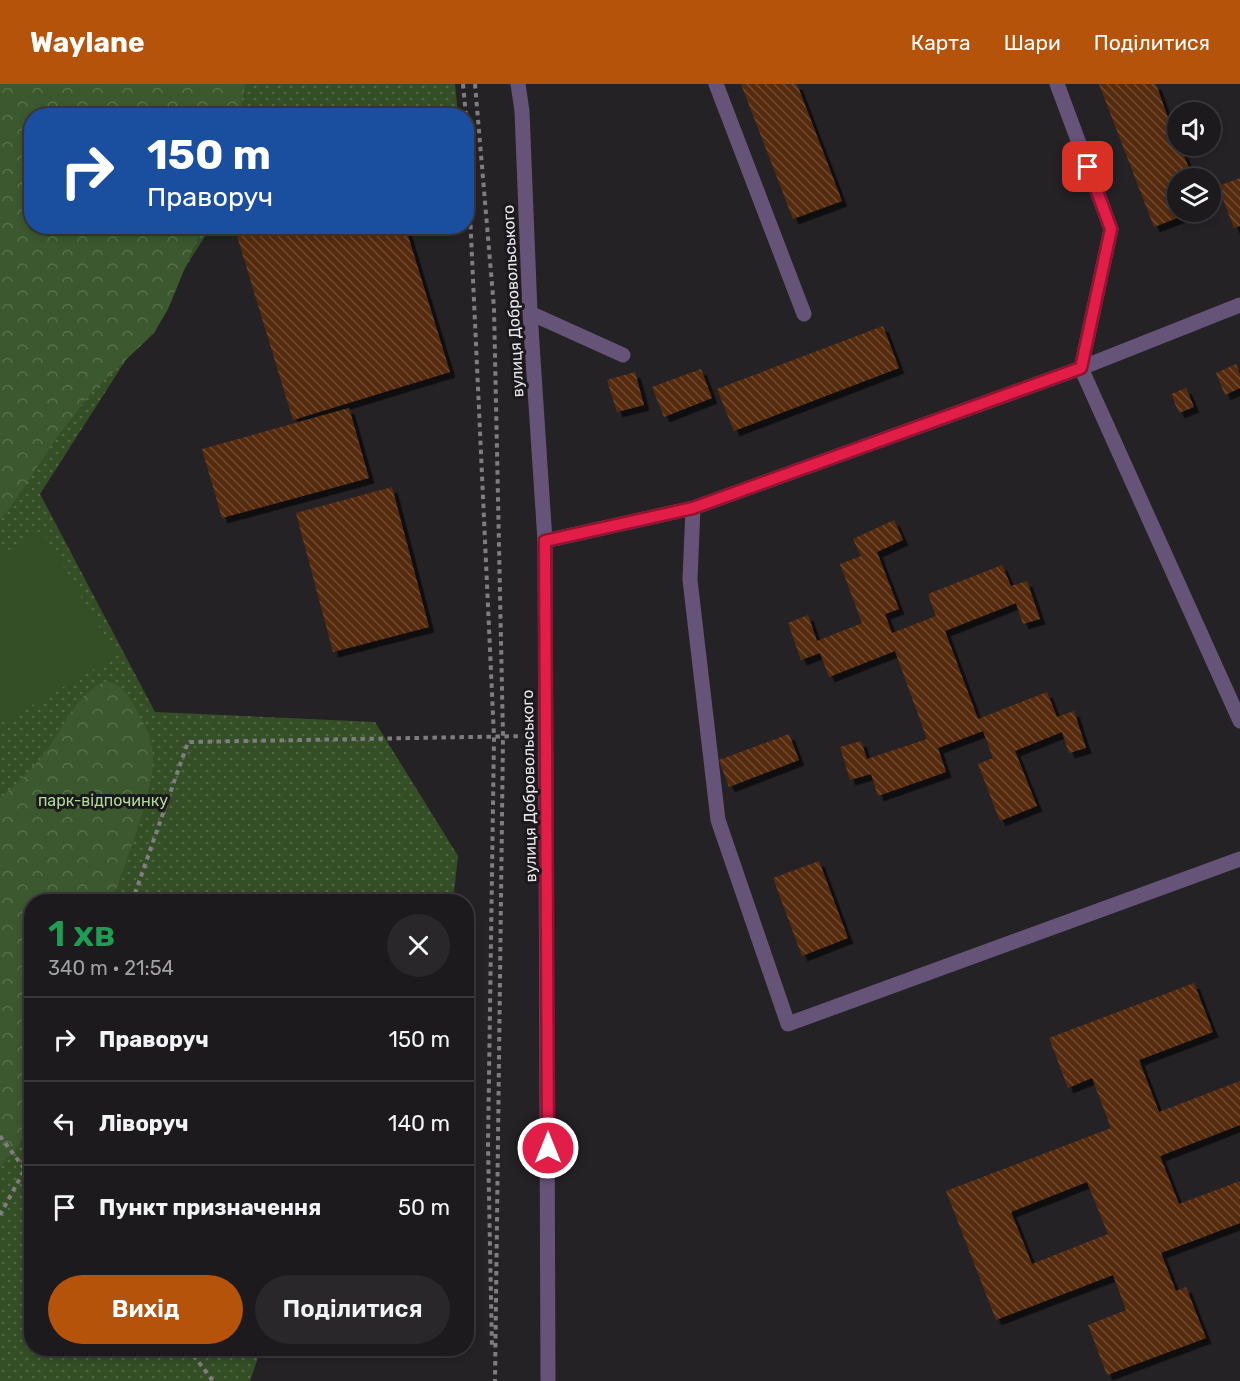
<!DOCTYPE html>
<html lang="uk">
<head>
<meta charset="utf-8">
<style>
  :root { --surface:#1c1a1c; --page:#292729; --text:#f1f3f6; --muted:#a0a1a3; --line:#3a383b; --accent:#b45309 }
  body { margin:0; font-family:Rubik,sans-serif; background:var(--page); color:var(--text); height:100vh; display:flex; flex-direction:column; font-size:22px; white-space:nowrap }
  * { box-sizing:border-box; margin:0 }
  p { font-size:20px; color:var(--muted) }
  .icon { flex:none; width:33px; height:33px; fill:none; stroke:currentColor; stroke-width:2; stroke-linecap:round; stroke-linejoin:round }
  .map { position:relative; flex:1; overflow:hidden }
  .drawer { position:absolute; left:24px; top:810px; width:450px; height:462px; display:flex; flex-direction:column; background:var(--surface); border-radius:24px; box-shadow:0 3px 9px #0003,0 0 0 2px var(--line) }
  .drawer>* { flex:none }
  .hud { position:absolute; left:24px; top:24px; width:450px; height:126px; border-radius:24px; box-shadow:0 3px 9px #0003,0 0 0 2px var(--line); background:#1a4fa0; color:#fff; overflow:hidden }
  .buttons { position:absolute; left:1167px; top:18px; display:grid; gap:12px }
  .buttons a { display:grid; place-items:center; width:54px; height:54px; border-radius:50%; background:var(--surface); box-shadow:0 3px 9px #0003,0 0 0 2px var(--line); font-size:30px }
  .pin { position:absolute; display:grid; place-items:center; width:51px; height:51px; color:#fff; margin:-26px; border-radius:12px; box-shadow:0 3px 9px #0006 }
  .me { position:absolute; width:66px; margin:-33px; rotate:0deg; stroke-linejoin:round; filter:drop-shadow(0 0 4px #0008) }
  .turn { display:flex; align-items:center; gap:21px; height:126px; padding:0 24px; font-size:27px }
  .turn .icon { width:78px; height:78px; stroke-width:2.5 }
  .turn b { display:block; font-size:42px; line-height:51px }
  .round { display:grid; place-items:center; flex:none; width:63px; height:63px; border-radius:32px; background:var(--page) }
  .head { display:flex; align-items:center; justify-content:space-between; height:102px; padding:0 24px }
  h1 { font-size:36px; font-weight:600; line-height:45px; color:#1e9e55 }
  .button { display:flex; gap:12px; margin-top:auto; padding:12px 24px }
  .button a { flex:1; height:69px; border-radius:36px; background:var(--accent); color:#fff; font-size:24px; font-weight:600; line-height:69px; text-align:center }
  .button a+a { background:var(--page); color:var(--text) }
  ul { padding:0; list-style:none }
  li { display:flex; align-items:center; gap:18px; height:84px; padding:0 24px; border-top:2px solid var(--line) }
  li div { flex:1 }
  li b { display:block; font-size:22px }
  li em { font-style:normal }
  header { display:flex; align-items:center; gap:36px; box-sizing:border-box; height:84px; padding:0 30px; background:var(--accent); color:#fff }
  header strong { font-size:28px }
  nav { display:flex; gap:33px; margin-inline-start:auto; font-size:21px }
  .map>svg:first-child { display:block }
</style>
</head>
<body>
<header>
<strong>Waylane</strong>
<nav><a>Карта</a><a>Шари</a><a>Поділитися</a></nav>
</header>
<div class="map">
<svg width="1240" height="1297" viewBox="0 0 1240 1297">
  <defs>
    <pattern id="green-dots" width="8" height="8" patternUnits="userSpaceOnUse" patternTransform="scale(1.5)"><rect width="8" height="8" fill="#344f26"/><path d="M2 2h.1M6 6h.1" fill="none" stroke="#516846" stroke-width="1.8" stroke-linecap="round"/></pattern>
    <pattern id="forest-crowns" width="20" height="18" patternUnits="userSpaceOnUse" patternTransform="scale(1.5)"><rect width="20" height="18" fill="#3c582e"/><path d="M2 6a3 3 0 1 1 6 0M12 15a3 3 0 1 1 6 0" fill="none" stroke="#58704c"/></pattern>
    <pattern id="building-back-hatch" width="6" height="6" patternUnits="userSpaceOnUse" patternTransform="scale(1.5)"><rect width="6" height="6" fill="#562c10"/><path d="M-1 5l2 2M0 0l6 6M5-1l2 2" fill="none" stroke="#6e4b33"/></pattern>
    <filter id="shadow"><feDropShadow dx="5.5" dy="5.5" stdDeviation="0" flood-color="#0009"/></filter>
  </defs>
  <rect width="100%" height="100%" fill="#252225"/>
  <!-- green -->
  <path fill="url(#green-dots)" d="M0,0H455L458,31L32,32V142L211,143L40,410L155,628L375,638L458,772L453,817L32,818V1264L261,1265L250,1297H0Z"/>
  <!-- forest -->
  <path fill="url(#forest-crowns)" d="M0,0H245L240,31L32,32V142L202,143L168,225L154,249L91,309L57,353L10,424L0,435Z
    M106,597C121,599 127,610 135,623C144,639 153,656 153,675C153,710 124,782 112,817L32,818L31,1039L18,1062L0,1083V714C19,699 38,679 52,659C69,634 77,610 106,597Z"/>
  <!-- pitch -->
  <path fill="#344f26" d="M42,446L116,572L0,640V471Z"/>
  <!-- building -->
  <path fill="url(#building-back-hatch)" fill-rule="evenodd" filter="url(#shadow)" d="M741,0H797L842,117L793,135Z
    M1099,0H1156L1178,62H1180L1193,94H1178V128H1193L1154,143Z
    M1240,94V142L1234,144L1218,102Z
    M234,142H405L450,288L293,336Z
    M883,242L899,284L734,347L717,305Z
    M1236,280L1240,290V304L1225,311L1216,289Z
    M701,285L712,314L664,333L652,303Z
    M635,288L644,321L617,328L607,296Z
    M1186,304L1194,323L1179,329L1171,310Z
    M349,324L369,394L222,434L202,365Z
    M392,403L429,543L333,568L296,429Z
    M894,436L903,456L877,468L899,525L885,530L892,549L936,532L928,510L1002,481L1011,502L1027,497L1040,535L1023,540L1016,519L945,547L978,635L1047,608L1057,633L1074,627L1086,664L1069,669L1062,648L1015,667L1037,722L1000,737L978,680L993,674L983,647L938,664L946,688L878,712L871,690L850,696L840,663L861,657L867,675L927,655L895,567L829,593L820,569L801,576L788,539L808,531L817,557L862,539L840,480L861,472L853,455Z
    M789,650L799,676L729,703L719,676Z
    M819,777L848,854L802,872L773,794Z
    M1194,899L1213,948L1139,976L1159,1028L1240,997V1041L1160,1072L1179,1120L1240,1097V1139L1161,1169L1176,1207L1186,1203L1206,1254L1107,1291L1088,1241L1126,1226L1113,1191L996,1236L946,1107L1111,1044L1092,994L1068,1004L1049,954ZM1087,1098L1108,1150L1032,1180L1011,1128Z"/>
  <g fill="none" stroke-linecap="round" stroke-linejoin="round">
    <!-- path -->
    <path stroke="#807d80" stroke-width="4" stroke-dasharray="4.5 4.5" stroke-linecap="butt" d="M463,0L466,32
      M475,0L494,224L503,653L495,1297
      M466,42L494,653L488,1061L492,1265
      M132,818L188,658L527,652
      M0,1052L32,1095
      M0,1131L32,1072
      M188,1264L213,1297"/>
    <!-- service -->
    <path stroke="#655478" stroke-width="15" d="M716,0L804,230
      M1057,0L1111,145L1081,284
      M530,229L623,271
      M1081,284L1240,221
      M693,424L690,496L718,736L788,940L1240,775
      M545,457L693,424L1081,284L1240,637"/>
    <!-- minor -->
    <path stroke="#655478" stroke-width="15" d="M518,0L522,27L530,229L545,457L548,1297"/>
  </g>
  <g fill="none" stroke-linecap="round" stroke-linejoin="round">
    <defs>
      <path id="route" d="M548,1064L545,457L693,424L1081,284L1111,145L1088,83"/>
    </defs>
    <!-- route casing -->
    <use href="#route" stroke="#92132f" stroke-width="15"/>
    <!-- route -->
    <use href="#route" stroke="#e11d48" stroke-width="10"/>
  </g>
  <g text-anchor="middle" dominant-baseline="central" stroke-width="6" stroke-linejoin="round" paint-order="stroke">
    <!-- street labels -->
    <g font-size="16" fill="#e9e7e9" stroke="#1b191c">
      <text transform="translate(513 217) rotate(-93)">вулиця Добровольського</text>
      <text transform="translate(529 702) rotate(-91)">вулиця Добровольського</text>
    </g>
    <!-- park labels -->
    <g font-size="16" fill="#aedc98" stroke="#1b191c">
      <text x="103" y="716">парк-відпочинку</text>
    </g>
  </g>
</svg>
<div class="buttons">
<a><svg class="icon" aria-label="sound" viewBox="0 0 24 24"><path d="M4 9h4l5-4v14l-5-4H4zM17 9q2 3 0 6"/></svg></a>
<a><svg class="icon" aria-label="layers" viewBox="0 0 24 24"><path d="M12 4l9 5-9 5-9-5zM3 14l9 5 9-5"/></svg></a>
</div>
<div class="pin" style="left:1088px;top:83px;background:#d93025"><svg class="icon" aria-label="arrive" viewBox="0 0 24 24"><path d="M6 21V4h12l-3 4 3 4H6"/></svg></div>
<svg class="me" style="left:548px;top:1064px" viewBox="-20 -20 40 40"><circle r="17" fill="#e11d48" stroke="#fff" stroke-width="3"/><path d="M0-11L8 9 0 5-8 9z" fill="#fff"/></svg>
<div class="hud">
<div class="turn"><svg class="icon" aria-label="right" viewBox="0 0 24 24"><path d="M7 20v-9h11M14 6l5 5-5 5"/></svg><div><b>150 m</b>Праворуч</div></div>
</div>
<section class="drawer">
<div class="head"><div><h1>1 хв</h1><p>340 m · 21:54</p></div><a class="round"><svg class="icon" aria-label="close" viewBox="0 0 24 24"><path d="M6 6l12 12M18 6L6 18"/></svg></a></div>
<ul>
<li><svg class="icon" aria-label="right" viewBox="0 0 24 24"><path d="M7 20v-9h11M14 6l5 5-5 5"/></svg><div><b>Праворуч</b></div><em>150 m</em></li>
<li><svg class="icon" aria-label="left" viewBox="0 0 24 24"><path d="M17 20v-9H6M10 6l-5 5 5 5"/></svg><div><b>Ліворуч</b></div><em>140 m</em></li>
<li><svg class="icon" aria-label="arrive" viewBox="0 0 24 24"><path d="M6 21V4h12l-3 4 3 4H6"/></svg><div><b>Пункт призначення</b></div><em>50 m</em></li>
</ul>
<div class="button"><a>Вихід</a><a>Поділитися</a></div>
</section>
</div>
</body>
</html>
